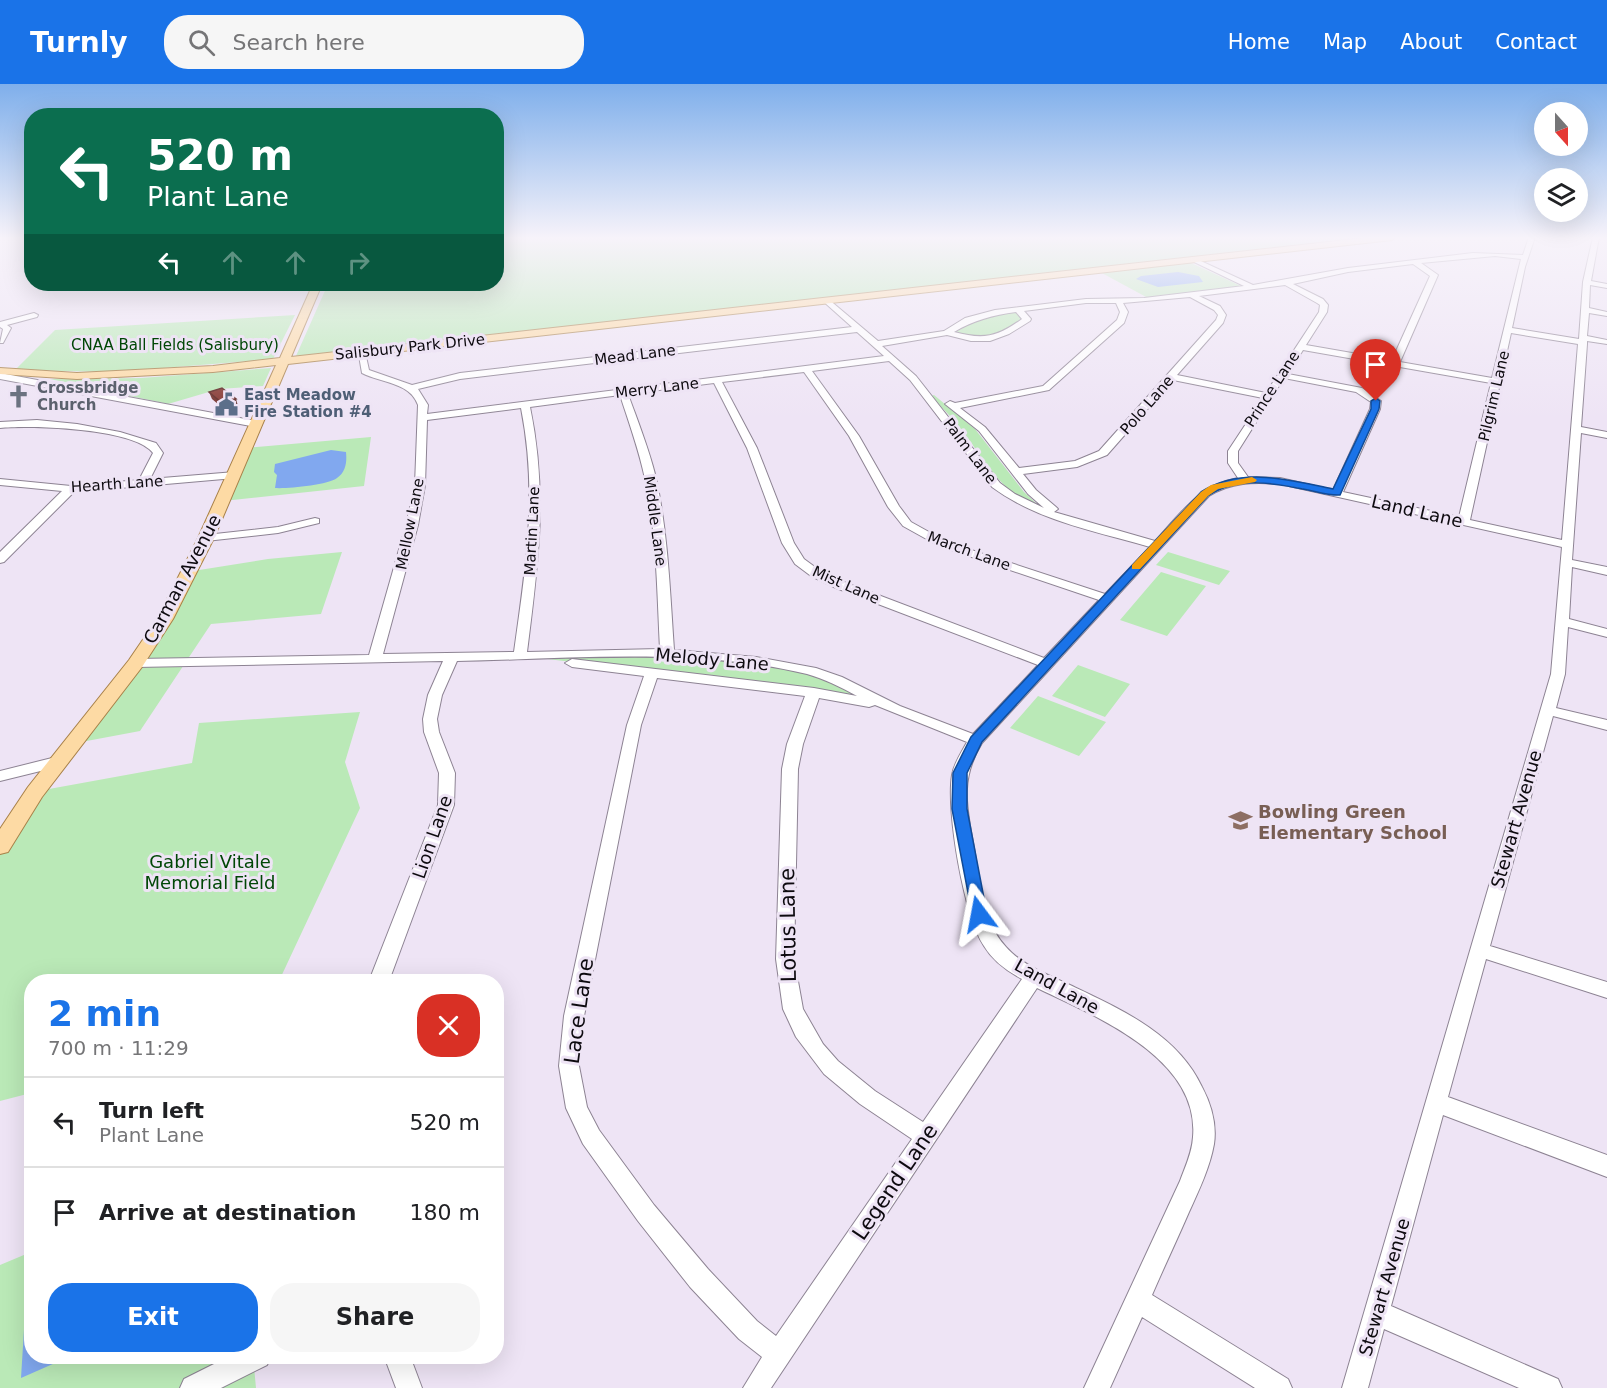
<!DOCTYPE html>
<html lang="en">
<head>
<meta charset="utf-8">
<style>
  :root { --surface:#fff; --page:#f6f6f6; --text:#202124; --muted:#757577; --line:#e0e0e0; --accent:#1a73e8 }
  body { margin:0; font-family:"DejaVu Sans",sans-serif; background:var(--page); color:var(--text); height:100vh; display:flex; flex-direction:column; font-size:22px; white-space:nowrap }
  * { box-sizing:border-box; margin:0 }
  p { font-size:20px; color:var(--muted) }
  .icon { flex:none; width:33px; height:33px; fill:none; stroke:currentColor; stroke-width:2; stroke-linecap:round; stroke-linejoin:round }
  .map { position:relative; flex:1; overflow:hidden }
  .side { position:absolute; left:24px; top:890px; width:480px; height:390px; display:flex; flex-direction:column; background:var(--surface); border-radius:24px; box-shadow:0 6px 24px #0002 }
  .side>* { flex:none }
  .guide { position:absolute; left:24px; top:24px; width:480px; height:183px; border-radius:24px; box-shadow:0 6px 24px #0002; background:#0b6e4f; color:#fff; overflow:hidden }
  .needle { width:39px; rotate:159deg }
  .tools { position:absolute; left:1534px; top:18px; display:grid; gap:12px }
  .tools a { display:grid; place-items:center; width:54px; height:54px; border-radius:50%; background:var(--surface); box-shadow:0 6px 24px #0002; font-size:30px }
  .pin { position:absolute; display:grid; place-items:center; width:51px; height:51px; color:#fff; margin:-62px -26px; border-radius:50% 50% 50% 0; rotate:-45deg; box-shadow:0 0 6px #0007 }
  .pin .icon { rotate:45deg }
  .me { position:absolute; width:66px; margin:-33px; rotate:347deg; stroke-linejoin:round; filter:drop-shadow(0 0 4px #0008) }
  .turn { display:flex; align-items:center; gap:21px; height:126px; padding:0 24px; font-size:27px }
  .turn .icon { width:78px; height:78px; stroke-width:2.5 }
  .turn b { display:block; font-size:42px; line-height:51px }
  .lanes { display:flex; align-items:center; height:57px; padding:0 24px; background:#0003; justify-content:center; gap:30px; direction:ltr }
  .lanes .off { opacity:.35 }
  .round { display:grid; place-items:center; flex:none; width:63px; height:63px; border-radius:24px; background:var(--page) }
  .head { display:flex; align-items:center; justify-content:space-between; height:102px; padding:0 24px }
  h1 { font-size:36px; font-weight:600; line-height:45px; color:var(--accent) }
  .cta { display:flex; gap:12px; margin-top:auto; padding:12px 24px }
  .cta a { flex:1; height:69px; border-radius:24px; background:var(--accent); color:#fff; font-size:24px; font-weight:600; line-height:69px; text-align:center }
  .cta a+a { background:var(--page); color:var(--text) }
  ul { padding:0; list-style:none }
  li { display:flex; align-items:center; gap:18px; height:90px; padding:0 24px; border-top:2px solid var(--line) }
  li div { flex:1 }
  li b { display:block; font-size:22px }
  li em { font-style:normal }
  header { display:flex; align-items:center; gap:36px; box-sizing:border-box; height:84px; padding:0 30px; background:var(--accent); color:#fff }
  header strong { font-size:28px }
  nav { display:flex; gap:33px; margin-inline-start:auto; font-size:21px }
  .search { width:420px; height:54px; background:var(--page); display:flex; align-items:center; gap:15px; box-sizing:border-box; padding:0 21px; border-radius:24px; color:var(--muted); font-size:22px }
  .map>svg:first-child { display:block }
</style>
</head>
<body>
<header>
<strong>Turnly</strong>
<div class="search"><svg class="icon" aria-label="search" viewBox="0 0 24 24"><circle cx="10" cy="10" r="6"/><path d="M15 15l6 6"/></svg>Search here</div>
<nav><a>Home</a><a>Map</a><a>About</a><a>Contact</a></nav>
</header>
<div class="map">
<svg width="1607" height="1304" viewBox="0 0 1607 1304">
  <rect width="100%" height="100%" fill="#eee4f5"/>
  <!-- green -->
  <path fill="#bae9b7" d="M497,153H1378L296,272L328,200H496Z
    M1189,178L1241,202L1148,214L1100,188Z
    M1015,228L1023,233L1022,235C998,252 985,258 956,248L982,233Z
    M295,231L273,275L114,288L15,286L55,246Z
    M271,284L263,302L219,305L168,320L50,295L141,294Z
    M934,311L975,345L1024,408L1037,420C1000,410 985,375 962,347C953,334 941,323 931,312Z
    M371,353L364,402L223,417L246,364Z
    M342,468L321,530L211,540L140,647L76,659L193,487L268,475Z
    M1168,468L1230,487L1219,501L1156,481Z
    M1161,488L1206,502L1167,552L1120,536Z
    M666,570L758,578L807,588L884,621L841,611L531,573Z
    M1078,581L1130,600L1105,633L1052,612Z
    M1038,612L1106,638L1079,672L1010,644Z
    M360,628L345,678L360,724L279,897H32L31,1009L0,1017V766L38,707L192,679L199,639Z
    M31,1168L32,1272H253L256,1304H0V1181Z"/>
  <!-- water -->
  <path fill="#81a8ef" d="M1178,188L1199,192L1203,198L1158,203L1136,195L1141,192Z
    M331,366L346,368C347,378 346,388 337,394C328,401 286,405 275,404L277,391L274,388L275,380Z
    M31,1212L32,1272H71L21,1294L26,1214Z"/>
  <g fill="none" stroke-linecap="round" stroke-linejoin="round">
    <defs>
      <path id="minor" d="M1529,153H1535L1525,183L1512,244L1579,255L1583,198L1593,153H1599L1591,197L1607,200V204L1590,201L1589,224L1607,228V232L1589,229L1587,252L1607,256V260L1587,257V260L1581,343L1607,348V354L1581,349L1572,476L1607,483V491L1572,483L1569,535L1607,545V553L1568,543L1565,590L1556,624L1607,636V646L1553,632L1490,862L1607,898V914L1486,875L1448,1013L1607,1071V1093L1443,1031L1391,1222L1558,1295L1562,1304H1519L1384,1245L1368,1304H1342L1551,590L1562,463L1280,400C1254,398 1231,398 1209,412L982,659C959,696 967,725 974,764C980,797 982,837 1006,863C1022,881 1046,890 1068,900C1118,924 1177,949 1202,1003C1211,1020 1217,1040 1214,1060C1210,1083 1199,1106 1189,1128C1177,1156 1164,1183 1152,1211L1288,1295L1292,1304H1255L1142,1233L1110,1304H1084L1180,1097C1185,1083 1192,1069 1193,1053C1200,974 1095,932 1037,904L771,1304H743L762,1273L739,1255L690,1203L638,1137L583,1060L566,1024L559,982L564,932L627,641L644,592L572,583L565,579L572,575L814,604L857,612C841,603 824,595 807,590C693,563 573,575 457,577L442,611L437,635L439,648L455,689L454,721L389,897H369L438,721L439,689L424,648L423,635L428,611L443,577L136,583L129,579L136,575L369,571L406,441L415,401L418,321C410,298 381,299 362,289L358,266L365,268L369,286L412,301L460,289L852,243L824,218V214H827L878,257L944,247L965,234L995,226L1086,215L1144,214L1244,202L1190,176L1192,173L1253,201L1348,184L1473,169L1523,171ZM1495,172L1521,175L1492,294L1400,278L1438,191L1421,179ZM1413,180L1430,192L1392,276L1306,261L1327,228L1328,221L1323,215L1293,200L1348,188ZM1285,201L1317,219L1320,221L1319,228L1266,309L1177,291L1223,239L1226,231L1220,222L1199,212ZM1190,213L1214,226L1218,231L1216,236L1099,367L1075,377L1019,384L985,343L960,324L1049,306L1124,239L1128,228L1123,219ZM1086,219H1116L1120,228L1117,236L1043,302L955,319L950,317L945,320L979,347L1028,410L1044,424L1015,410L1000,399L916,292L882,262L947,251L971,257H990L1009,250L1030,237L1031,235L1024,227ZM1016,228L1022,235C997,253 984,256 954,248C974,236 993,231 1016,228ZM857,248L884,272L427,330L428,321L418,305L460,295ZM1511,249L1578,260L1562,456L1470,436ZM1303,266L1491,299L1459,433L1343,408L1380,325L1381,317L1362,304L1288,290ZM889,277L910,296L992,403C1038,437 1095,447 1150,463L1105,510L947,458L911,438L899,422L859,352L812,287ZM804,288L849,352L888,423L903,442L939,462L1099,516L1044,574L844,498L819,486L804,475L794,459L757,364L722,298ZM1284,294L1356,308L1371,318L1370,325L1333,406L1280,394L1248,393L1238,379V367ZM1173,296L1263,314L1228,367V379L1238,394C1199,401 1180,430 1155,457L1054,428L1058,425L1056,423L1036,406L1023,390L1077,383L1107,371ZM714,299L747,364L782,459L795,480L811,492L836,504L1038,581L973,650L900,622L842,593L816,584L756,573L674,566C670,508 668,450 656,394C649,365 638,338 628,310ZM620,311C629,339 639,366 645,395C657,451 657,508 660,565L527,568C538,481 548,410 530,323ZM521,324C538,410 526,482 514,568L383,570L418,441L425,401L427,336ZM657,594L805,612L787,660L782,685L776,875L783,925L796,953L824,990L860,1020L912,1055L776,1252L757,1237L708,1185L654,1121L599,1046L587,1023L579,982L584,932L641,641ZM819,614L869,623L875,621L967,658C961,669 954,679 952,691C946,728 964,831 984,862C993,877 1007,887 1022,895L923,1038L875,1007L838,977L823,960L803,925L794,875L798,685L803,660Z
        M34,229L38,231L37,233L7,241L11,244L3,259H0L3,245L0,243V238Z
        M0,289L256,337L261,340L256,343L0,295Z
        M37,336L77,340L120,348L156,359L163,369L150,395L235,388L240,391L235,394L74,408L4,478L0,479V468L62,407L0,401V395L71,402L139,396L153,369C134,344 31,341 0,344V338Z
        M315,434L319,435V439L278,449L206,457L200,454L206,451L278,443Z
        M60,672L68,677L65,681L0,697V687Z
        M230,1272H271L267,1281L221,1304H180L184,1295Z
        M384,1272H410L422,1304H396Z"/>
      <path id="major" d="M1373,153H1396L1392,156L288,280L214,454L173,535L142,583L42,713L8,768L0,770V745L28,703L129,576L157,535L198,454L276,281L213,288L77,295L0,290V284L77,289L213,282L280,274L313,200H322L291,273Z"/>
    </defs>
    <!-- minor casing -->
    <use href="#minor" stroke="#8d8393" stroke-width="2"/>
    <!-- major casing -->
    <use href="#major" stroke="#a88149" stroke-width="2"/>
    <!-- minor -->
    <use href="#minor" fill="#fff" fill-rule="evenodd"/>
    <!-- major -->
    <use href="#major" fill="#fddaa4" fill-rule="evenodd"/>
  </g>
  <!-- wall -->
  <path fill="#712c27" d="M209,308L238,322L225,326L212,315Z"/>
  <!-- shaded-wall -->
  <path fill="#5c2420" d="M236,315L238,322L225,326L222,319Z"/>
  <!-- building -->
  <path fill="#83332d" stroke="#5c2420" stroke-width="1.5" d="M222,304L236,315L222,319L209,308Z"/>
  <!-- sky -->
  <linearGradient id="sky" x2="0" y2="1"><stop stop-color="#7fafeb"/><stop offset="0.46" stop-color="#f7f3fa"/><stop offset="1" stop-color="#f7f3fa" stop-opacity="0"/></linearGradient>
  <rect width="1607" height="335" fill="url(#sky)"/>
  <!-- route -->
  <path fill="#1a73e8" stroke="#114b97" stroke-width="1.5" d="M1376,314L1380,317L1379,325L1340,411C1330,412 1318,408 1308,406C1275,399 1238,392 1208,412L982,658L967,689V725L987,830L985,835L979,837L973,835L952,725L953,689L971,653L1201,408C1241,382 1291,396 1333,405L1371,325V317Z"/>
  <!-- slow -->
  <path fill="#f59e0b" d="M1252,393L1257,396L1255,398L1218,405L1208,412L1140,485H1132V481L1201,408L1211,401Z"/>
  <!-- icons -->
  <defs>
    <symbol id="church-bare" viewBox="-9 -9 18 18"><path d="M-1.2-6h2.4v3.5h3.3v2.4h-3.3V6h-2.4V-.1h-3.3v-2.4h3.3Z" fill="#6b7280" stroke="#eee4f5" stroke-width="2.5" paint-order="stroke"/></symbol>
    <symbol id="civic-bare" viewBox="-9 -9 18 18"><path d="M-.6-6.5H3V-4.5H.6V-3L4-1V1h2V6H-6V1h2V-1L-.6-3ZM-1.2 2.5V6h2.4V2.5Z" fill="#5c6f8a" stroke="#eee4f5" stroke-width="2.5" paint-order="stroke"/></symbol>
    <symbol id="school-bare" viewBox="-9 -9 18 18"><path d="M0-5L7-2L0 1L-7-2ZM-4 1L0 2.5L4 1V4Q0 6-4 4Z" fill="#8d6e63" stroke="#eee4f5" stroke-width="2.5" paint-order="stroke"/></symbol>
  </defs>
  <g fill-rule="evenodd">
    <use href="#church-bare" x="2" y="296" width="33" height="33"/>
    <use href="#civic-bare" x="210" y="304" width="33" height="33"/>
    <use href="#school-bare" x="1224" y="720" width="33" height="33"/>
  </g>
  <g text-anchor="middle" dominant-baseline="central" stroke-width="6" stroke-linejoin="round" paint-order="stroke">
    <!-- far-park labels -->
    <g font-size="15" fill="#004706" stroke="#eee4f5">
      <text x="175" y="261">CNAA Ball Fields (Salisbury)</text>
    </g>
    <!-- far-street labels -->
    <g font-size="15" fill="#0d0a0f" stroke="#eee4f5">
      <text transform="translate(410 263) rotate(-6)">Salisbury Park Drive</text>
      <text transform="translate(635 271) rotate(-7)">Mead Lane</text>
      <text transform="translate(657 304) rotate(-7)">Merry Lane</text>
      <text transform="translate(1272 305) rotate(-57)">Prince Lane</text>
      <text transform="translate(1494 312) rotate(-77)">Pilgrim Lane</text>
      <text transform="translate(1147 321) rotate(-49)">Polo Lane</text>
      <text transform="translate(970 367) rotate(53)">Palm Lane</text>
      <text transform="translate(117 400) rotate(-4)">Hearth Lane</text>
      <text transform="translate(655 437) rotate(82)">Middle Lane</text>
      <text transform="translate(410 440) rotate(-79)">Mellow Lane</text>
      <text transform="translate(532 447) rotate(-87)">Martin Lane</text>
      <text transform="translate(969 467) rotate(20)">March Lane</text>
      <text transform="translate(846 501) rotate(24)">Mist Lane</text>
    </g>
    <!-- far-worship labels -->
    <g font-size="15" font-weight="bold" fill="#5b616d" stroke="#eee4f5" text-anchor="start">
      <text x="37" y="304">Crossbridge<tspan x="37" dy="17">Church</tspan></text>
    </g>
    <!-- far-service labels -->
    <g font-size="15" font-weight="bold" fill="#4e5e75" stroke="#eee4f5" text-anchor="start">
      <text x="244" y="311">East Meadow<tspan x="244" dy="17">Fire Station #4</tspan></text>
    </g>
    <!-- street labels -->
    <g font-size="18" fill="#0d0a0f" stroke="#eee4f5">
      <text transform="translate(1417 427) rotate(13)">Land Lane</text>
      <text transform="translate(182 495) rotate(-62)">Carman Avenue</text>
      <text transform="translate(712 575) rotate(5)">Melody Lane</text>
      <text transform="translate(1516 735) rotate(-74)">Stewart Avenue</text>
      <text transform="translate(432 753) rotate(-71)">Lion Lane</text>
      <text transform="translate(1057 902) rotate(29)">Land Lane</text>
      <text transform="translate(1384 1203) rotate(-74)">Stewart Avenue</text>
    </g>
    <!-- education labels -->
    <g font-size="18" font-weight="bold" fill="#785e54" stroke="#eee4f5" text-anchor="start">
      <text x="1258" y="727">Bowling Green<tspan x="1258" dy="21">Elementary School</tspan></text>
    </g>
    <!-- park labels -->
    <g font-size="18" fill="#004706" stroke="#eee4f5">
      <text x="210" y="777">Gabriel Vitale<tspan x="210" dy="21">Memorial Field</tspan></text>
    </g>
    <!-- near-street labels -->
    <g font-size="21" fill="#0d0a0f" stroke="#eee4f5">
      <text transform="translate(788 841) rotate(-91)">Lotus Lane</text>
      <text transform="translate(579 927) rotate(-82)">Lace Lane</text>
      <text transform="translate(895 1098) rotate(-56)">Legend Lane</text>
    </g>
  </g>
</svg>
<div class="tools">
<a><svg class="needle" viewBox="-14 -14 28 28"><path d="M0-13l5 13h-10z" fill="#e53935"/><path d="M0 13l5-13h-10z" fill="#757577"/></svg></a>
<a><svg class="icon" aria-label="layers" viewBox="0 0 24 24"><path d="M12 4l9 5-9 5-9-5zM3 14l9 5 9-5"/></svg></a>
</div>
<div class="pin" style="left:1376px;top:317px;background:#d93025"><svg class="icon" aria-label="arrive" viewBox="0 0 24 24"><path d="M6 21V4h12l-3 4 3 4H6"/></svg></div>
<svg class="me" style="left:979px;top:830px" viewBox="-20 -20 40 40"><path d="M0-17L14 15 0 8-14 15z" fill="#1a73e8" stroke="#fff" stroke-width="4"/></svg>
<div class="guide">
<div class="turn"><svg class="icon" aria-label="left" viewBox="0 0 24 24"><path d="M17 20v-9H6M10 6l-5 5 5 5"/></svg><div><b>520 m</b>Plant Lane</div></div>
<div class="lanes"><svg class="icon" aria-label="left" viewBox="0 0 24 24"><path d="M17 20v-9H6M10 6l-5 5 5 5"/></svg><svg class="icon off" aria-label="ahead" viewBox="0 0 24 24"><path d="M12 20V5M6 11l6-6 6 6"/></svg><svg class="icon off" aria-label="ahead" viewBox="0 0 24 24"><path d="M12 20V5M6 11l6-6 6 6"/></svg><svg class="icon off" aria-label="right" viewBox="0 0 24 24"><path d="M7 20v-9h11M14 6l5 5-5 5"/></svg></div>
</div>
<section class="side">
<div class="head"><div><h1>2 min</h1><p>700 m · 11:29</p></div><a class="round" style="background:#d93025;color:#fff"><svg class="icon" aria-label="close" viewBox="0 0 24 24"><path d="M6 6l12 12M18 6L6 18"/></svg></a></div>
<ul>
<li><svg class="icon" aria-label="left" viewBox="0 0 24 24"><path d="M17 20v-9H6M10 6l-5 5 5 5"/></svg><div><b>Turn left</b><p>Plant Lane</p></div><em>520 m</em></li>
<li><svg class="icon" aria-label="arrive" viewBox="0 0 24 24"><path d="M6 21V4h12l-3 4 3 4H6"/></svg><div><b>Arrive at destination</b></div><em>180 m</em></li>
</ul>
<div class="cta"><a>Exit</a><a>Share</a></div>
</section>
</div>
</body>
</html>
